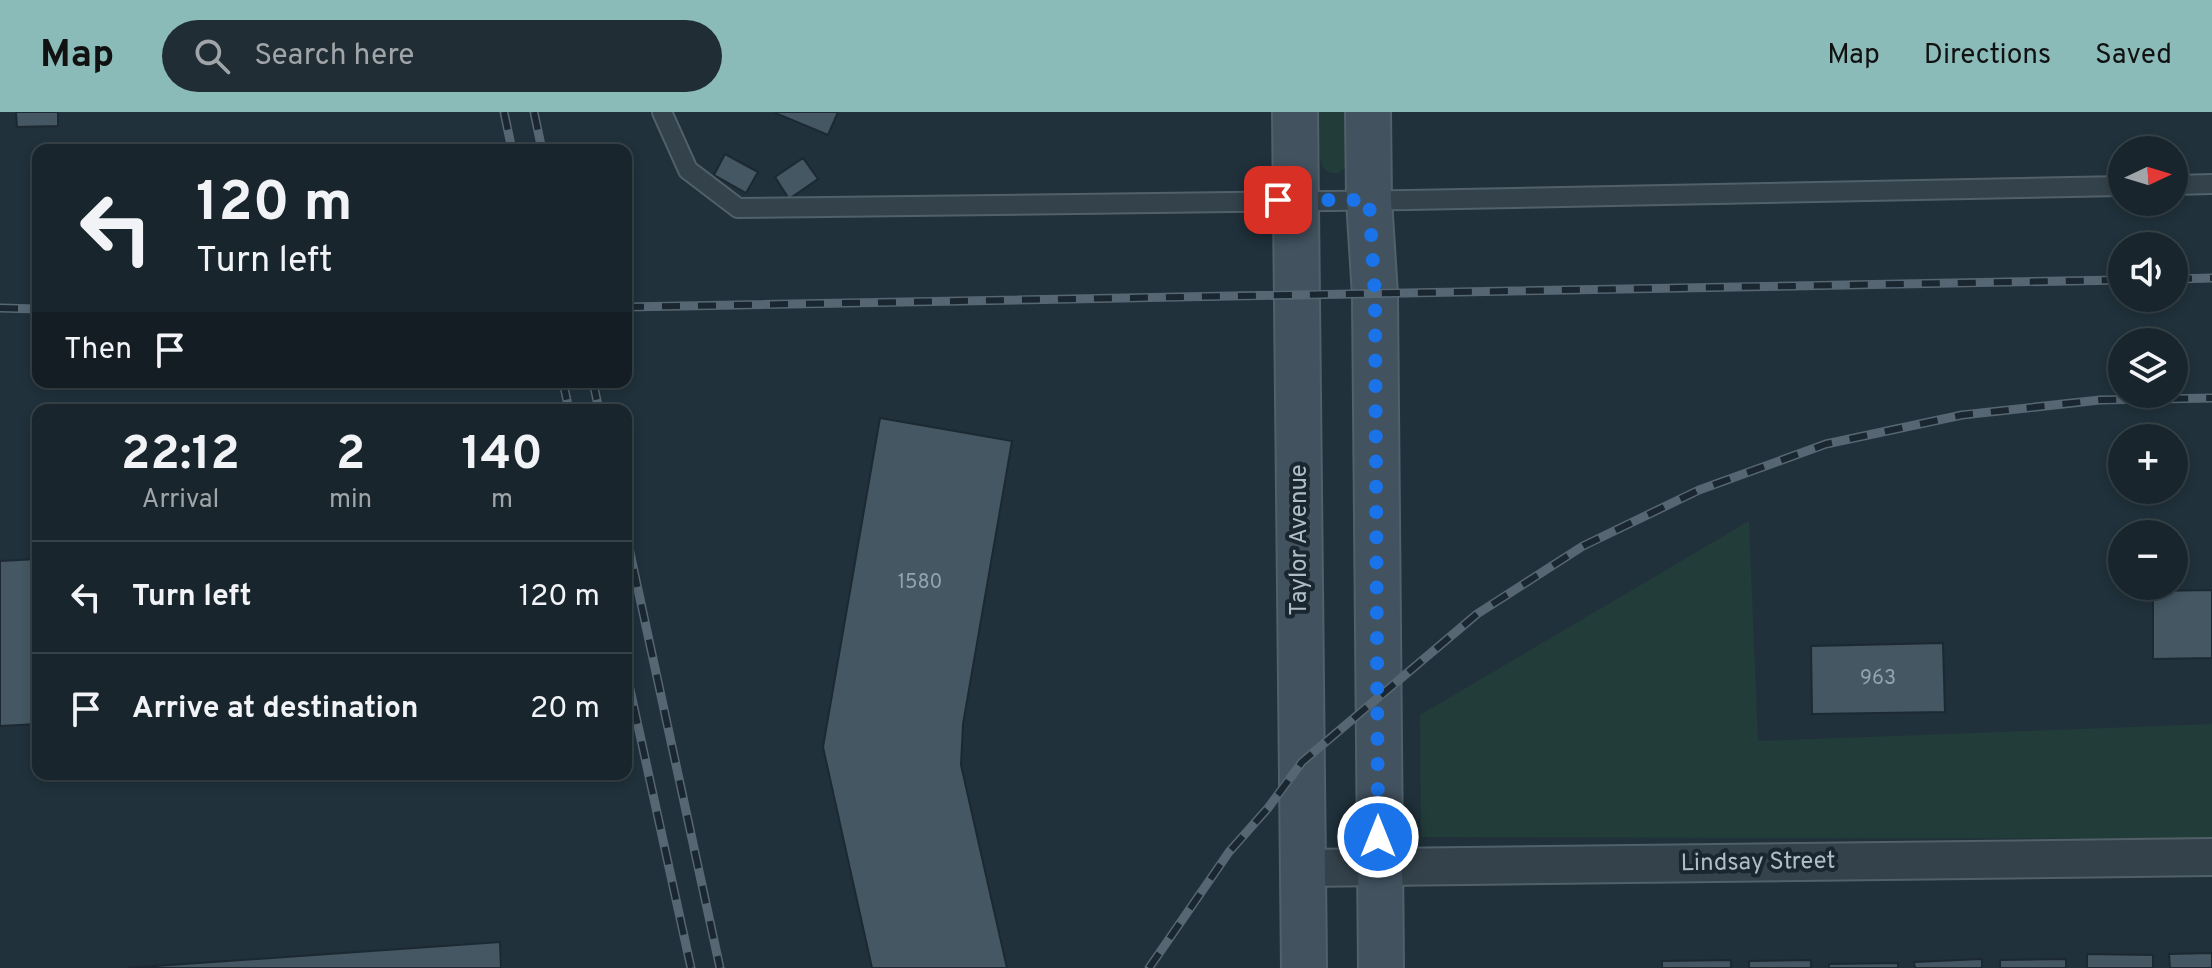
<!DOCTYPE html>
<html lang="en">
<head>
<meta charset="utf-8">
<style>
  :root { --surface:#18252c; --page:#212d34; --text:#f1f3f6; --muted:#9fa5a9; --line:#364248; --accent:#8bbbb9 }
  body { margin:0; font-family:Overpass,sans-serif; background:var(--page); color:var(--text); height:100vh; display:flex; flex-direction:column; font-size:30px; white-space:nowrap }
  * { box-sizing:border-box; margin:0 }
  p { font-size:26px; color:var(--muted) }
  .icon { flex:none; width:44px; height:44px; fill:none; stroke:currentColor; stroke-width:2; stroke-linecap:round; stroke-linejoin:round }
  .map { position:relative; flex:1; overflow:hidden }
  .sheet { position:absolute; left:32px; top:292px; width:600px; height:376px; display:flex; flex-direction:column; background:var(--surface); border-radius:16px; box-shadow:0 4px 12px #0003,0 0 0 2px var(--line) }
  .sheet>* { flex:none }
  .guide { position:absolute; left:32px; top:32px; width:600px; height:244px; border-radius:16px; box-shadow:0 4px 12px #0003,0 0 0 2px var(--line); background:#18252c; color:var(--text); overflow:hidden }
  .needle { width:52px; rotate:86deg }
  .fabs { position:absolute; left:2108px; top:24px; display:grid; gap:16px }
  .fabs a { display:grid; place-items:center; width:80px; height:80px; border-radius:50%; background:var(--surface); box-shadow:0 4px 12px #0003,0 0 0 2px var(--line); font-size:40px }
  .pin { position:absolute; display:grid; place-items:center; width:68px; height:68px; color:#fff; margin:-34px; border-radius:16px; box-shadow:0 4px 12px #0006 }
  .me { position:absolute; width:88px; margin:-44px; rotate:0deg; stroke-linejoin:round; filter:drop-shadow(0 0 6px #0008) }
  .turn { display:flex; align-items:center; gap:28px; height:168px; padding:0 32px; font-size:36px }
  .turn .icon { width:104px; height:104px; stroke-width:2.5 }
  .turn b { display:block; font-size:56px; line-height:68px }
  .then { display:flex; align-items:center; height:76px; padding:0 32px; background:#0003; gap:16px; font-size:30px }
  .eta { display:flex; justify-content:space-evenly; align-items:center; height:136px; text-align:center }
  .eta b { font-size:48px; font-weight:700; line-height:56px }
  ul { padding:0; list-style:none }
  li { display:flex; align-items:center; gap:24px; height:112px; padding:0 32px; border-top:2px solid var(--line) }
  li div { flex:1 }
  li b { display:block; font-size:30px }
  li em { font-style:normal }
  header { display:flex; align-items:center; gap:48px; box-sizing:border-box; height:112px; padding:0 40px; background:var(--accent); color:#111 }
  header strong { font-size:38px }
  nav { display:flex; gap:44px; margin-inline-start:auto; font-size:28px }
  .search { width:560px; height:72px; background:var(--page); display:flex; align-items:center; gap:20px; box-sizing:border-box; padding:0 28px; border-radius:44px; color:var(--muted); font-size:30px }
  .map>svg:first-child { display:block }
</style>
</head>
<body>
<header>
<strong>Map</strong>
<div class="search"><svg class="icon" aria-label="search" viewBox="0 0 24 24"><circle cx="10" cy="10" r="6"/><path d="M15 15l6 6"/></svg>Search here</div>
<nav><a>Map</a><a>Directions</a><a>Saved</a></nav>
</header>
<div class="map">
<svg width="2212" height="856" viewBox="0 0 2212 856">
  <rect width="100%" height="100%" fill="#20313b"/>
  <!-- green -->
  <path fill="#223c3a" d="M1319,0H1350L1348,53C1343,58 1339,63 1331,61C1313,57 1319,15 1319,0Z
    M1749,409L1758,629L2212,612V727L1421,725L1420,603Z"/>
  <!-- building -->
  <path fill="#445762" stroke="#1c2932" stroke-width="2" d="M16,0H58V14L17,15Z
    M773,0H838L828,23Z
    M725,42L758,60L746,81L714,63Z
    M803,46L818,67L789,87L775,65Z
    M880,306L1012,329L963,612L961,653L1007,856H872L823,635Z
    M38,447V612L0,614V449Z
    M2212,478V546L2153,547V479Z
    M1943,531L1945,600L1812,602L1811,534Z
    M500,830L501,856H127Z
    M2212,841V856H2170L2169,842Z
    M2087,842L2153,843V856H2087Z
    M1982,847V856H1915L1914,850Z
    M2066,847V856H2000V848Z
    M1731,848V856H1662V849Z
    M1811,848V856H1749V849Z
    M1898,851V856H1829V852Z"/>
  <g fill="none" stroke-linecap="round" stroke-linejoin="round">
    <defs>
      <path id="service" d="M662,0L688,58L738,96L1408,88L2122,74
        M2174,73L2212,72"/>
      <path id="minor" d="M1303,756L2212,745"/>
      <path id="secondary" d="M1295,0L1304,856
        M1368,0L1369,88L1375,183L1381,856"/>
    </defs>
    <!-- service casing -->
    <use href="#service" stroke="#526069" stroke-width="22"/>
    <!-- minor casing -->
    <use href="#minor" stroke="#526069" stroke-width="40"/>
    <!-- secondary casing -->
    <use href="#secondary" stroke="#526069" stroke-width="48"/>
    <!-- service -->
    <use href="#service" stroke="#34424b" stroke-width="18"/>
    <!-- minor -->
    <use href="#minor" stroke="#34424b" stroke-width="36"/>
    <!-- secondary -->
    <use href="#secondary" stroke="#42525f" stroke-width="44"/>
    <defs>
      <path id="rail" d="M504,0L512,38
        M534,0L542,38
        M2174,167L2212,166
        M626,195L2122,168
        M0,196L38,197
        M563,270L569,298
        M593,270L599,298
        M626,422L720,856
        M626,559L691,856
        M1149,856L1229,740L1268,696L1302,650L1477,502L1583,434L1699,378L1826,332L1962,303L2100,288L2212,286"/>
    </defs>
    <!-- rail casing -->
    <use href="#rail" stroke="#566773" stroke-width="9"/>
    <!-- rail -->
    <use href="#rail" stroke="#1a2730" stroke-width="6" stroke-dasharray="18" stroke-linecap="butt"/>
  </g>
  <g fill="none" stroke-linecap="round" stroke-linejoin="round">
    <!-- route -->
    <path stroke="#1a73e8" stroke-width="14" stroke-dasharray="0 25.2" d="M1278,88H1369L1375,183L1378,725"/>
  </g>
  <g text-anchor="middle" dominant-baseline="central" stroke-width="8" stroke-linejoin="round" paint-order="stroke">
    <!-- number labels -->
    <g font-size="20" fill="#94a4ae">
      <text x="920" y="471">1580</text>
      <text x="1878" y="567">963</text>
    </g>
    <!-- street labels -->
    <g font-size="24" fill="#afbdc7" stroke="#1a2730">
      <text transform="translate(1300 428) rotate(-90)">Taylor Avenue</text>
      <text transform="translate(1758 751) rotate(-1)">Lindsay Street</text>
    </g>
  </g>
</svg>
<div class="fabs">
<a><svg class="needle" viewBox="-14 -14 28 28"><path d="M0-13l5 13h-10z" fill="#e53935"/><path d="M0 13l5-13h-10z" fill="#9fa5a9"/></svg></a>
<a><svg class="icon" aria-label="sound" viewBox="0 0 24 24"><path d="M4 9h4l5-4v14l-5-4H4zM17 9q2 3 0 6"/></svg></a>
<a><svg class="icon" aria-label="layers" viewBox="0 0 24 24"><path d="M12 4l9 5-9 5-9-5zM3 14l9 5 9-5"/></svg></a>
<a>+</a>
<a>−</a>
</div>
<div class="pin" style="left:1278px;top:88px;background:#d93025"><svg class="icon" aria-label="arrive" viewBox="0 0 24 24"><path d="M6 21V4h12l-3 4 3 4H6"/></svg></div>
<svg class="me" style="left:1378px;top:725px" viewBox="-20 -20 40 40"><circle r="17" fill="#1a73e8" stroke="#fff" stroke-width="3"/><path d="M0-11L8 9 0 5-8 9z" fill="#fff"/></svg>
<div class="guide">
<div class="turn"><svg class="icon" aria-label="left" viewBox="0 0 24 24"><path d="M17 20v-9H6M10 6l-5 5 5 5"/></svg><div><b>120 m</b>Turn left</div></div>
<div class="then">Then<svg class="icon" aria-label="arrive" viewBox="0 0 24 24"><path d="M6 21V4h12l-3 4 3 4H6"/></svg></div>
</div>
<section class="sheet">
<div class="eta">
<div><b>22:12</b><p>Arrival</p></div>
<div><b>2</b><p>min</p></div>
<div><b>140</b><p>m</p></div>
</div>
<ul>
<li><svg class="icon" aria-label="left" viewBox="0 0 24 24"><path d="M17 20v-9H6M10 6l-5 5 5 5"/></svg><div><b>Turn left</b></div><em>120 m</em></li>
<li><svg class="icon" aria-label="arrive" viewBox="0 0 24 24"><path d="M6 21V4h12l-3 4 3 4H6"/></svg><div><b>Arrive at destination</b></div><em>20 m</em></li>
</ul>
</section>
</div>
</body>
</html>
